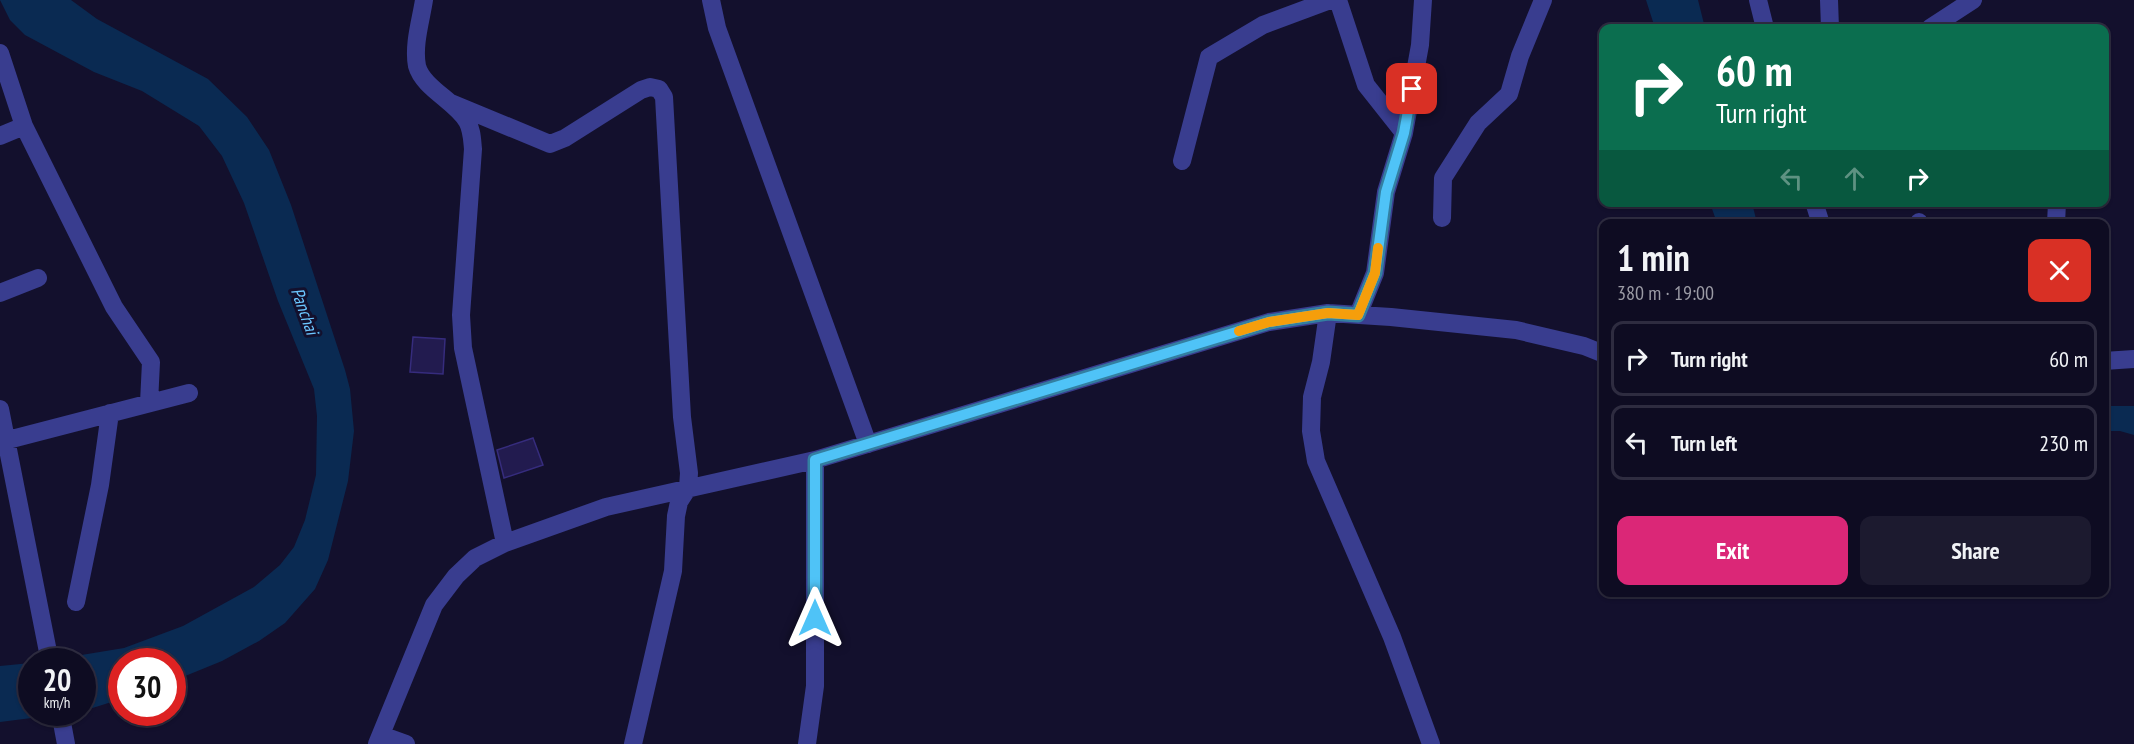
<!DOCTYPE html>
<html lang="en">
<head>
<meta charset="utf-8">
<style>
  :root { --surface:#0e0c22; --page:#1c1a2f; --text:#f1f3f6; --muted:#9b9ba5; --line:#2e2c40; --accent:#db2777 }
  body { margin:0; font-family:"PT Sans Narrow",sans-serif; background:var(--page); color:var(--text); height:100vh; display:flex; flex-direction:column; font-size:22px; white-space:nowrap }
  * { box-sizing:border-box; margin:0 }
  p { font-size:20px; color:var(--muted) }
  .icon { flex:none; width:33px; height:33px; fill:none; stroke:currentColor; stroke-width:2; stroke-linecap:round; stroke-linejoin:round }
  .map { position:relative; flex:1; overflow:hidden }
  .side { position:absolute; left:1599px; top:219px; width:510px; height:378px; display:flex; flex-direction:column; background:var(--surface); border-radius:12px; box-shadow:0 2px 4px #0004,0 0 0 2px var(--line) }
  .side>* { flex:none }
  .top-card { position:absolute; left:1599px; top:24px; width:510px; height:183px; border-radius:12px; box-shadow:0 2px 4px #0004,0 0 0 2px var(--line); background:#0b6e4f; color:#fff; overflow:hidden }
  .speed { position:absolute; left:18px; top:648px; display:flex; gap:12px; font-size:30px; font-weight:700; text-align:center }
  .speed>* { display:grid; place-content:center; width:78px; height:78px; border-radius:50%; background:var(--surface); box-shadow:0 2px 4px #0004,0 0 0 2px var(--line); line-height:1 }
  .speed small { font-size:15px; font-weight:400 }
  .speed .limit { border:9px solid #d22; background:#fff; color:#111 }
  .pin { position:absolute; display:grid; place-items:center; width:51px; height:51px; color:#fff; margin:-26px; border-radius:12px; box-shadow:0 3px 9px #0006 }
  .me { position:absolute; width:66px; margin:-33px; rotate:0deg; stroke-linejoin:round; filter:drop-shadow(0 0 4px #0008) }
  .turn { display:flex; align-items:center; gap:21px; height:126px; padding:0 18px; font-size:27px }
  .turn .icon { width:78px; height:78px; stroke-width:2.5 }
  .turn b { display:block; font-size:42px; line-height:51px }
  .lanes { display:flex; align-items:center; height:57px; padding:0 18px; background:#0003; justify-content:center; gap:30px; direction:ltr }
  .lanes .off { opacity:.35 }
  .round { display:grid; place-items:center; flex:none; width:63px; height:63px; border-radius:12px; background:var(--page) }
  .head { display:flex; align-items:center; justify-content:space-between; height:102px; padding:0 18px }
  h1 { font-size:36px; font-weight:600; line-height:45px }
  .action { display:flex; gap:12px; margin-top:auto; padding:12px 18px }
  .action a { flex:1; height:69px; border-radius:12px; background:var(--accent); color:#fff; font-size:24px; font-weight:600; line-height:69px; text-align:center }
  .action a+a { background:var(--page); color:var(--text) }
  ul { padding:0; list-style:none }
  li { display:flex; align-items:center; gap:18px; height:75px; margin:0 12px 9px; padding:0 6px; border:3px solid var(--line); border-radius:12px }
  li div { flex:1 }
  li b { display:block; font-size:22px }
  li em { font-style:normal }
  .map>svg:first-child { display:block }
</style>
</head>
<body>
<div class="map">
<svg width="2134" height="744" viewBox="0 0 2134 744">
  <rect width="100%" height="100%" fill="#13102d"/>
  <!-- water -->
  <path fill="#0a2a52" d="M0,0H71L97,19L208,79L247,117L269,150L291,205L345,370L350,389L354,431L348,481L328,560L315,589L285,623L259,641L222,661L173,681L172,662H122L121,699L83,711L82,662L45,661L124,648L183,626L254,587L280,565L294,547L305,520L316,475L317,416L314,389L278,301L244,203L222,156L199,126L142,91L94,72L25,35L10,20Z
    M1646,0H1698L1705,28H1655Z
    M1710,203H1752L1757,223H1717Z
    M2105,406H2134V435L2120,431H2105Z
    M31,663L32,712L71,713L0,722V666Z"/>
  <!-- building -->
  <path fill="#221b4f" stroke="#362c7d" stroke-width="1.5" d="M413,337L445,339L443,374L410,372Z
    M533,438L543,465L504,478L497,450Z"/>
  <g fill="none" stroke-linecap="round" stroke-linejoin="round">
    <!-- minor -->
    <path stroke="#393d8f" stroke-width="18" d="M424,0C421,20 413,45 417,66C423,88 455,101 467,121C472,130 472,139 473,149L461,315L463,348L505,543
      M711,0L717,28L868,444
      M1338,0L1366,85L1404,133
      M1758,0L1765,28
      M1829,0L1830,28
      M1930,28L1973,0
      M0,53L24,126L114,307L151,362L149,403
      M451,103L550,144L565,138L641,90L650,87L659,89L664,97L682,417L689,473L688,488L679,502L676,516L673,571L633,744
      M0,136L24,126
      M1182,161L1209,57L1263,25L1330,0
      M1814,202L1821,224
      M1442,218L1443,178L1478,123L1509,94L1520,56L1543,0
      M1919,222V224
      M2056,224L2057,202
      M0,293L38,278
      M1328,313L1321,362L1312,397L1311,431L1316,461L1392,637L1431,744
      M1358,315L1375,273L1386,192L1404,133L1420,45L1423,0
      M2104,361L2134,359
      M0,409L50,662
      M0,442L189,393
      M76,602L100,485L110,413
      M60,712L66,744
      M381,735L406,744
      M377,744L434,605L456,576L475,558L505,543L606,507L815,460L1269,322L1328,313L1391,317L1516,330L1584,346L1604,354
      M807,744L815,686V460"/>
  </g>
  <g fill="none" stroke-linecap="round" stroke-linejoin="round">
    <defs>
      <path id="route" d="M815,618V460L1269,322L1328,313L1358,315L1375,273L1386,192L1404,133L1412,89"/>
    </defs>
    <!-- route casing -->
    <use href="#route" stroke="#337fa1" stroke-width="15"/>
    <!-- route -->
    <use href="#route" stroke="#4fc3f7" stroke-width="10"/>
    <!-- slow -->
    <path stroke="#f59e0b" stroke-width="10" d="M1239,331L1269,322L1328,313L1358,315L1375,273L1378,248"/>
  </g>
  <g text-anchor="middle" dominant-baseline="central" stroke-width="6" stroke-linejoin="round" paint-order="stroke">
    <!-- water labels -->
    <g font-size="18" font-style="italic" fill="#6bc6ff" stroke="#13102d">
      <text transform="translate(305 311) rotate(70)">Panchai</text>
    </g>
  </g>
</svg>
<div class="speed"><div>20<small>km/h</small></div><div class="limit">30</div></div>
<div class="pin" style="left:1412px;top:89px;background:#d93025"><svg class="icon" aria-label="arrive" viewBox="0 0 24 24"><path d="M6 21V4h12l-3 4 3 4H6"/></svg></div>
<svg class="me" style="left:815px;top:618px" viewBox="-20 -20 40 40"><path d="M0-17L14 15 0 8-14 15z" fill="#4fc3f7" stroke="#fff" stroke-width="4"/></svg>
<div class="top-card">
<div class="turn"><svg class="icon" aria-label="right" viewBox="0 0 24 24"><path d="M7 20v-9h11M14 6l5 5-5 5"/></svg><div><b>60 m</b>Turn right</div></div>
<div class="lanes"><svg class="icon off" aria-label="left" viewBox="0 0 24 24"><path d="M17 20v-9H6M10 6l-5 5 5 5"/></svg><svg class="icon off" aria-label="ahead" viewBox="0 0 24 24"><path d="M12 20V5M6 11l6-6 6 6"/></svg><svg class="icon" aria-label="right" viewBox="0 0 24 24"><path d="M7 20v-9h11M14 6l5 5-5 5"/></svg></div>
</div>
<section class="side">
<div class="head"><div><h1>1 min</h1><p>380 m · 19:00</p></div><a class="round" style="background:#d93025;color:#fff"><svg class="icon" aria-label="close" viewBox="0 0 24 24"><path d="M6 6l12 12M18 6L6 18"/></svg></a></div>
<ul>
<li><svg class="icon" aria-label="right" viewBox="0 0 24 24"><path d="M7 20v-9h11M14 6l5 5-5 5"/></svg><div><b>Turn right</b></div><em>60 m</em></li>
<li><svg class="icon" aria-label="left" viewBox="0 0 24 24"><path d="M17 20v-9H6M10 6l-5 5 5 5"/></svg><div><b>Turn left</b></div><em>230 m</em></li>
</ul>
<div class="action"><a>Exit</a><a>Share</a></div>
</section>
</div>
</body>
</html>
